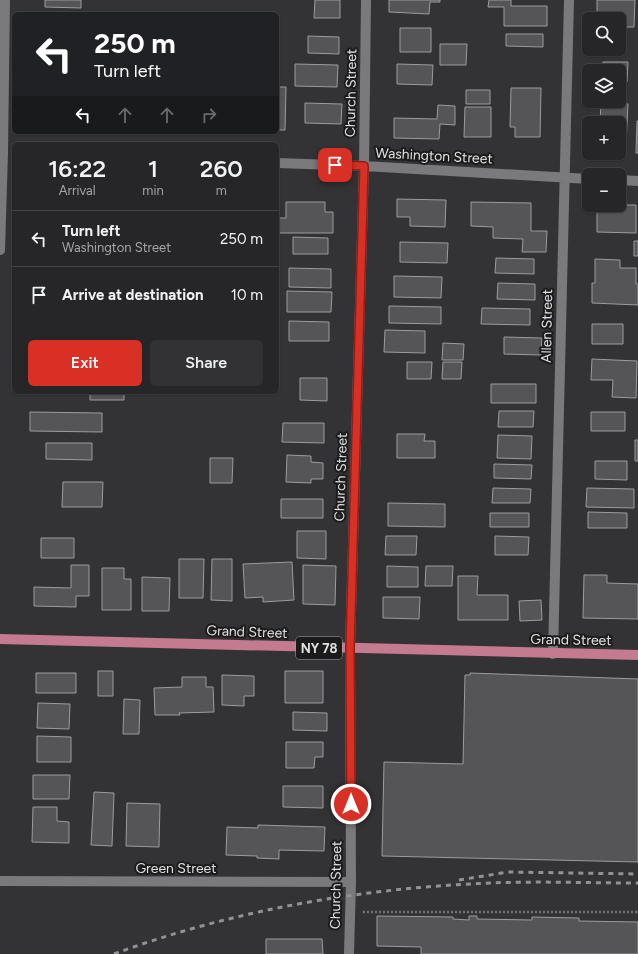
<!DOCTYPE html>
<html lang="en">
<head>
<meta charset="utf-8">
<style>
  :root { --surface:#262628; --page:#323234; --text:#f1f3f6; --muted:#a4a5a8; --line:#424345; --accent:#d93025 }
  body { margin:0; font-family:Figtree,sans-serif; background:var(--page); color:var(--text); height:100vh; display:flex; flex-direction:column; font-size:15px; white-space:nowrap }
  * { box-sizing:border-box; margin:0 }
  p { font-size:13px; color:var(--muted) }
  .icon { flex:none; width:22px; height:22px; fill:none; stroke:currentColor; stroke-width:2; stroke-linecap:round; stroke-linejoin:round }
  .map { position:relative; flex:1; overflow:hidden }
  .side { position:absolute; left:12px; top:142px; width:267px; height:252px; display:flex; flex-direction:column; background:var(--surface); border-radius:6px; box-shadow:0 1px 3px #0004,0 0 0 1px var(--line) }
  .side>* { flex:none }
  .guide { position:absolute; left:12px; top:12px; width:267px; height:122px; border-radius:6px; box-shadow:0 1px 3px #0004,0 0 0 1px var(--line); background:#202124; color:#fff; overflow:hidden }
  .tools { position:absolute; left:582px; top:12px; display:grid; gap:8px }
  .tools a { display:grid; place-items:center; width:44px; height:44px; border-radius:6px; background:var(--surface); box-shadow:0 1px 3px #0004,0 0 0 1px var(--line); font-size:20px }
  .pin { position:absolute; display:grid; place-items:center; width:34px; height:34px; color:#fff; margin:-17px; border-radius:8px; box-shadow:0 2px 6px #0006 }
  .me { position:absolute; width:44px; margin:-22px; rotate:0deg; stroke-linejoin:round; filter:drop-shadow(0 0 3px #0008) }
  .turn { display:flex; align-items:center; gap:14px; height:84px; padding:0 16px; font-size:18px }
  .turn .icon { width:52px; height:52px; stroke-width:2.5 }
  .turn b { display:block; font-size:28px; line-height:34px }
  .lanes { display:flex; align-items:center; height:38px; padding:0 16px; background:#0003; justify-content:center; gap:20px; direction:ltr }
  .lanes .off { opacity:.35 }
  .eta { display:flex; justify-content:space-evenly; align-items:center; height:68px; text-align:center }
  .eta b { font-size:24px; font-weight:600; line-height:28px }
  .primary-button { display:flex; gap:8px; margin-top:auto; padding:8px 16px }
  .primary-button a { flex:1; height:46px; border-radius:6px; background:var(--accent); color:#fff; font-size:16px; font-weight:600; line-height:46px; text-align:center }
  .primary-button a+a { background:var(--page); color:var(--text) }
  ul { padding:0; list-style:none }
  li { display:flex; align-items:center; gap:12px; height:56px; padding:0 16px; border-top:1px solid var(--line) }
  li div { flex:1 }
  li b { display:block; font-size:15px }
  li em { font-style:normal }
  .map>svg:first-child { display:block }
</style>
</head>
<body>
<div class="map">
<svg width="638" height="954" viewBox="0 0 638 954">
  <rect width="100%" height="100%" fill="#333335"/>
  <!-- building -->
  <path fill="#555456" stroke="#9c9b9e" d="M45,0H81V8L45,7Z
    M315,0H340V18H314Z
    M389,0H440V2H430L429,14L389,12Z
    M489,0H511V6H547V26H504V7H488Z
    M597,0H635L634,27H619V19H597Z
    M400,28H431V52H400Z
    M506,34H543V47L506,46Z
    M308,36L339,37V54L308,53Z
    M440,44H467L466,65H440Z
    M603,62H628L627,82H619V71H603Z
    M295,64L338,65L337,87L295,86Z
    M397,64L433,65L432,85L397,84Z
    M277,87H286L285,130H277Z
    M511,88H541L540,137H515V127H510Z
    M466,90H490V104H466Z
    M601,102L628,104L626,144H619V123H600Z
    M305,103L342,104L341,124L305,123Z
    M438,105L455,106V125L440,124L439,139L394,138V118L437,119Z
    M465,107H491V137H464Z
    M637,121H638V153H636Z
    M397,199L446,200L445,227L410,226V217H397Z
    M286,202H325V212H333V233H277V218H286Z
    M471,202L531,203V231H547L546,252H522L523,239L493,238V227L471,226Z
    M597,205H636V233L597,232Z
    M293,237L328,238V254H293Z
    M634,241H638V256H634Z
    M400,242L448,243L447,263L400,262Z
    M496,258L534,259V274L495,273Z
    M595,259L620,260V268H636V284H638V305L592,303V283H595Z
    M289,268L331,269V288L289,287Z
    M394,276L442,277L441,298L394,297Z
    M498,283L535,284V300L497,299Z
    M287,291L332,292L331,312H287Z
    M389,306L441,307V324L389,323Z
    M482,308L530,309V325L481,324Z
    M289,321L329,322V341H289Z
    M592,324H623V344H592Z
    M385,330L425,331V353L384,352Z
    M504,337L542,338L541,355L504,354Z
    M443,343L464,344L463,360H442Z
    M592,359L637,361L636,398L612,397L613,380H591Z
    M407,362H432L431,379H407Z
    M443,362H462L461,379H442Z
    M300,378H327V401L300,400Z
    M491,384H536V403H491Z
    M90,392H124V400H90Z
    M499,411H534L533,427H498Z
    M30,412L102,413V432L30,431Z
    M591,412H625V431H591Z
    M283,423H324V443L282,442Z
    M397,434H425L424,441H435V458H397Z
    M498,435L532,436L531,459L497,458Z
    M635,440H638V461H635Z
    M46,443H92V460L46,459Z
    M287,455L311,456V462L323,463V479H311V483L286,482Z
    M210,458H233L232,483H210Z
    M595,461H627V480L595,479Z
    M494,464L532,465L531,479L494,478Z
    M63,482H103L102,507H62Z
    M493,488L531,489L530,503H492Z
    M587,488L634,489V508L586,507Z
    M281,499H323V518H281Z
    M388,503L445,504V527L388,526Z
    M588,512L627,513V528H588Z
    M490,513H529V527H490Z
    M297,531H326V559L297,558Z
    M386,536H417L416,555H385Z
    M495,536L529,537L528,555H495Z
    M41,538H74V558H41Z
    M179,559H204L203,598H179Z
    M212,559H232V601L211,600Z
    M292,562L294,600L263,602V597L245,598L243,564Z
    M71,565H89V596H76V607L34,606V587L71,588Z
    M303,565L336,566L335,605L303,604Z
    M387,566L418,567V587H387Z
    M426,566H453L452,586H425Z
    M102,568H124V579H131V610H102Z
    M584,575H607V583L638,584V619L583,618Z
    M458,576H478L477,595H508V620H458Z
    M142,577L170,578L169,611H142Z
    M383,597H420L419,619L383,618Z
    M541,600L542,620L520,621L519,601Z
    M98,671H113V696H98Z
    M285,671H323V703H285Z
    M36,673H76V693H36Z
    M470,673L638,679V862L382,856L384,762L463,764L465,675H470Z
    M222,675L254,676V696H244V706L222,705Z
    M182,677H206V687H213L214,712L179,713L180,715H155L154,688L182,687Z
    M124,699L140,700L139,734H123Z
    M38,703L70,704L69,729L37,728Z
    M293,712L327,713V731L293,730Z
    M37,736L71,737V762H37Z
    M286,742H323V757H315L314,768H286Z
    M33,775H70L69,799H33Z
    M283,786H323V808L283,807Z
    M94,792L114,793L112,846L91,845Z
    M127,803L160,804L159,847L126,846Z
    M33,807H57V821L69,822V843L32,842Z
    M258,825L325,827L324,851L279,850V859L257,858V856L226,855L227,827L258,828Z
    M377,916L453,917V919L469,920V916H477V919L532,920V917L579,918V921L638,922V954H421V947L377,946Z
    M266,939H322L323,954H266Z"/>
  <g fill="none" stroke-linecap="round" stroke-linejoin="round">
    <!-- path -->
    <path stroke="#757476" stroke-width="2.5" stroke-dasharray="2 2" stroke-linecap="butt" d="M363,912H638"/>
    <!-- minor -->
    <path stroke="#7a797c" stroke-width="10" d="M277,163L364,166L589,179
      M619,180L638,181
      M0,250L3,152L5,0
      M553,654L569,0
      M0,881L351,882
      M349,954L351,882L350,648L364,166L366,0"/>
    <!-- major -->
    <path stroke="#c47a8f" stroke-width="10" d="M0,639L638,655"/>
    <!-- rail -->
    <path stroke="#929294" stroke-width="3" stroke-dasharray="5 5" stroke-linecap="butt" d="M459,880L508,872L638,874
      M114,954C233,910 363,888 490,883C539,881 589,883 638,883"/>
  </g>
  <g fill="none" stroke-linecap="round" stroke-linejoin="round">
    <defs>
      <path id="route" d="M335,165L364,166L350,648L351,804"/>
    </defs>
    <!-- route casing -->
    <use href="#route" stroke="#8d1f18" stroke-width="10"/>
    <!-- route -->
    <use href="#route" stroke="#d93025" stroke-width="7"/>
  </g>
  <g text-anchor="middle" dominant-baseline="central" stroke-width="4" stroke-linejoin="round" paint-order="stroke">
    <!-- shield labels -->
    <rect fill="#1b1b1c" stroke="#a6a5a7" stroke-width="1" x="296" y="637" width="46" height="22" rx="3"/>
    <g font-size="13" font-weight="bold" fill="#e1e0e2">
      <text x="319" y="648">NY 78</text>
    </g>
    <!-- street labels -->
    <g font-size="14" fill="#e1e0e2" stroke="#1b1b1c">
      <text transform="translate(351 93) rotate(-89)">Church Street</text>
      <text transform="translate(434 156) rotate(3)">Washington Street</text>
      <text transform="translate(547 326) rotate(-89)">Allen Street</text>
      <text transform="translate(341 477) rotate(-88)">Church Street</text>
      <text transform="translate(247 632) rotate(2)">Grand Street</text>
      <text transform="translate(571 640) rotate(1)">Grand Street</text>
      <text x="176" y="868">Green Street</text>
      <text transform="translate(336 885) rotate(-89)">Church Street</text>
    </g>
  </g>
</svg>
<div class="tools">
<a><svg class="icon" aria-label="search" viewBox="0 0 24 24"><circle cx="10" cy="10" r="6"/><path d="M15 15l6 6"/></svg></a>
<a><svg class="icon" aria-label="layers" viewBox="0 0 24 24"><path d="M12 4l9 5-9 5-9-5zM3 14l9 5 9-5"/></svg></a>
<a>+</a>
<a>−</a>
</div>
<div class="pin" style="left:335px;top:165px;background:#d93025"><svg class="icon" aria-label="arrive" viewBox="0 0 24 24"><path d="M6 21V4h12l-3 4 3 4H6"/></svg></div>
<svg class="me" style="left:351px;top:804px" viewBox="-20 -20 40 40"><circle r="17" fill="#d93025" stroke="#fff" stroke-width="3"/><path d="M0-11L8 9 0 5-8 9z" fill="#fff"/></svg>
<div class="guide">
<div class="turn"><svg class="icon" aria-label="left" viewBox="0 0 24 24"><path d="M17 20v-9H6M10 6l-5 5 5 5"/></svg><div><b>250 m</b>Turn left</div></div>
<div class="lanes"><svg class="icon" aria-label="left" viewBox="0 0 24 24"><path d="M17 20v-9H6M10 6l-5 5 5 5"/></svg><svg class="icon off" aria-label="ahead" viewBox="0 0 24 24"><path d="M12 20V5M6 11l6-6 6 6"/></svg><svg class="icon off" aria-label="ahead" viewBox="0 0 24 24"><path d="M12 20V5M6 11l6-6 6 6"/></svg><svg class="icon off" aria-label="right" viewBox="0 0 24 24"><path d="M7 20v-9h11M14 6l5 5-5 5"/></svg></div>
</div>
<section class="side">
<div class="eta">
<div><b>16:22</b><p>Arrival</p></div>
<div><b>1</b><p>min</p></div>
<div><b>260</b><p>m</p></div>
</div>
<ul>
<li><svg class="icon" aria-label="left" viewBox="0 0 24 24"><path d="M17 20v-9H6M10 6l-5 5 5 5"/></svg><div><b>Turn left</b><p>Washington Street</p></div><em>250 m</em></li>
<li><svg class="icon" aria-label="arrive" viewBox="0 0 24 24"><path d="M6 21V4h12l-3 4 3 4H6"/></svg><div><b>Arrive at destination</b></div><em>10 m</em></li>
</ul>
<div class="primary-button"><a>Exit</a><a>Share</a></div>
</section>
</div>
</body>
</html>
